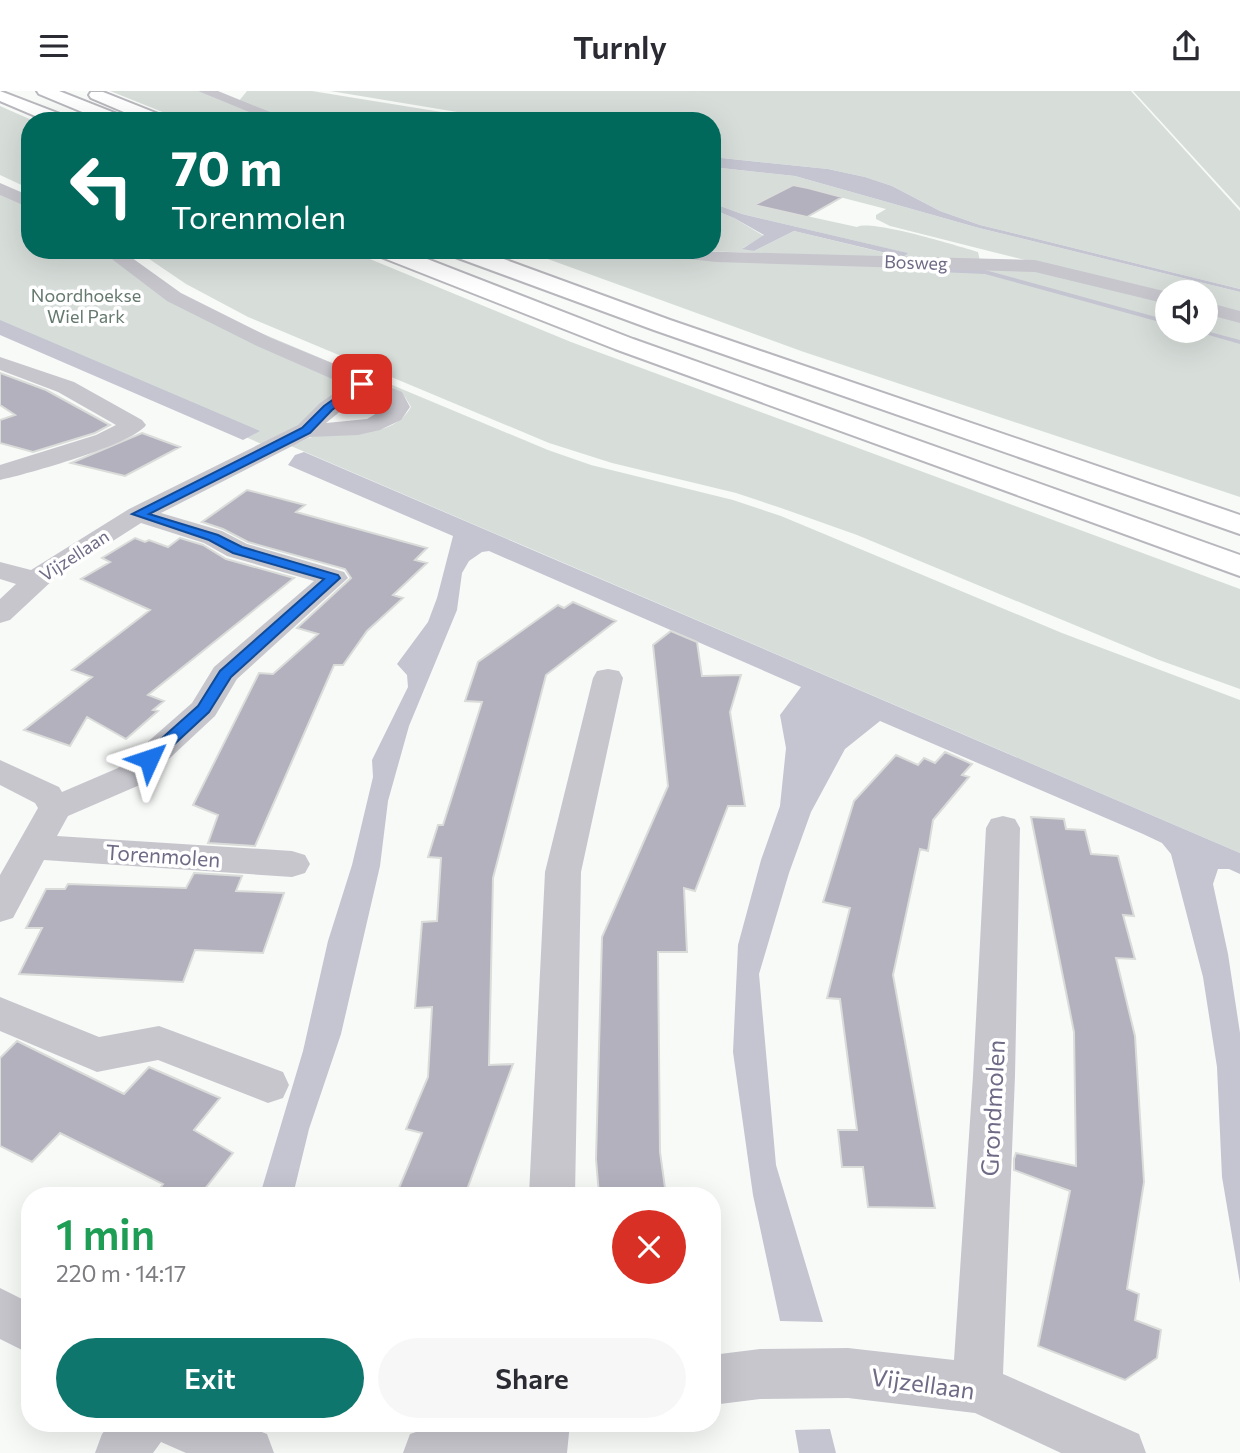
<!DOCTYPE html>
<html lang="en">
<head>
<meta charset="utf-8">
<style>
  :root { --surface:#fff; --page:#f7f7f7; --text:#2b2b33; --muted:#7c7c81; --accent:#0f766e }
  body { margin:0; font-family:Commissioner,sans-serif; background:var(--page); color:var(--text); height:100vh; display:flex; flex-direction:column; font-size:26px; white-space:nowrap }
  * { box-sizing:border-box; margin:0 }
  p { font-size:23px; color:var(--muted) }
  .icon { flex:none; width:38px; height:38px; fill:none; stroke:currentColor; stroke-width:2; stroke-linecap:round; stroke-linejoin:round }
  .map { position:relative; flex:1; overflow:hidden }
  .drawer { position:absolute; left:21px; top:1096px; width:700px; height:245px; display:flex; flex-direction:column; background:var(--surface); border-radius:28px; box-shadow:0 7px 28px #0002 }
  .drawer>* { flex:none }
  .top-card { position:absolute; left:21px; top:21px; width:700px; height:147px; border-radius:28px; box-shadow:0 7px 28px #0002; background:#00695c; color:#fff; overflow:hidden }
  .fabs { position:absolute; left:1155px; top:189px; display:grid; gap:14px }
  .fabs a { display:grid; place-items:center; width:63px; height:63px; border-radius:50%; background:var(--surface); box-shadow:0 7px 28px #0002; font-size:35px }
  .pin { position:absolute; display:grid; place-items:center; width:60px; height:60px; color:#fff; margin:-30px; border-radius:14px; box-shadow:0 4px 10px #0006 }
  .me { position:absolute; width:77px; margin:-38px; rotate:48deg; stroke-linejoin:round; filter:drop-shadow(0 0 5px #0008) }
  .turn { display:flex; align-items:center; gap:24px; height:147px; padding:0 35px; font-size:32px }
  .turn .icon { width:91px; height:91px; stroke-width:2.5 }
  .turn b { display:block; font-size:49px; line-height:60px }
  .round { display:grid; place-items:center; flex:none; width:74px; height:74px; border-radius:37px; background:var(--page) }
  .summary { display:flex; align-items:center; justify-content:space-between; height:119px; padding:0 35px }
  h1 { font-size:42px; font-weight:600; line-height:52px; color:#1e9e55 }
  .cta { display:flex; gap:14px; margin-top:auto; padding:14px 35px }
  .cta a { flex:1; height:80px; border-radius:42px; background:var(--accent); color:#fff; font-size:28px; font-weight:600; line-height:80px; text-align:center }
  .cta a+a { background:var(--page); color:var(--text) }
  header { display:flex; justify-content:space-between; align-items:center; height:91px; padding:0 35px; background:var(--surface); font-size:32px; font-weight:600 }
  .map>svg:first-child { display:block }
</style>
</head>
<body>
<header><svg class="icon" aria-label="menu" viewBox="0 0 24 24"><path d="M4 6h16M4 12h16M4 18h16"/></svg>Turnly<svg class="icon" aria-label="share" viewBox="0 0 24 24"><path d="M12 15V3M7 8l5-5 5 5M5 13v7h14v-7"/></svg></header>
<div class="map">
<svg width="1240" height="1362" viewBox="0 0 1240 1362">
  <rect width="100%" height="100%" fill="#f8faf8"/>
  <!-- green -->
  <path fill="#d7deda" d="M110,0H199L282,30H185Z
    M247,0H312L497,30H293L238,11Z
    M330,0H1131L1240,120V198L980,134L940,120L892,95L865,86L828,78L712,66V30H511Z
    M1133,0H1240V117Z
    M0,15L34,30H30V98L0,84Z
    M712,76L795,85L979,137L1240,201V223L1206,214V201H1167V205L890,135L876,128V124L886,118L793,94L756,114L857,136C871,128 958,155 978,161L980,170L678,159H712V118L734,127L764,145L743,157L754,160L794,140L902,166L907,162L742,123L712,112Z
    M0,95L30,112V159H105L152,196L375,290L305,334L264,354L0,239Z
    M136,159H348L571,251L1240,498V598L1159,569L857,444L781,417L736,402L612,372L549,352L248,226L186,193Z
    M523,159H650L692,166L1037,179L1167,209V240H1206V219L1240,228V406L801,260Z
    M385,291L548,359L591,374L733,409L781,425L1062,542L1240,609V762L291,355C298,352 305,348 312,346C346,336 389,352 411,316L405,306Z"/>
  <!-- water -->
  <path fill="#c4c5d0" d="M712,66L828,78L865,86L892,95L940,120L980,134L1240,198V201L979,137L795,85L712,76Z
    M712,112L742,123L908,162L903,166L794,140L754,160L742,158L764,144L734,127L712,118Z
    M0,229L260,340L243,349L0,244Z
    M304,361L1240,762V783L1229,778H1218L1213,793L1228,863L1240,942V1192L1222,1086L1217,976L1203,886L1171,763L1162,752L1143,743L880,630L845,658L811,721L789,782L759,883L776,1074L823,1231L780,1230L753,1104L733,961L738,854L761,769L780,715L786,657L780,624L801,596L489,460L482,461L469,470L462,482L457,519L409,635L388,710L380,775L341,943L309,1038L293,1104H260L303,960L328,850L352,774L373,686L372,669L408,596L407,584L397,573L428,531L437,507L453,445L288,374L295,364Z
    M830,1338L836,1362H799L795,1339Z"/>
  <g fill="none" stroke-linecap="round" stroke-linejoin="round">
    <!-- stream -->
    <path fill="#c4c5d0" fill-rule="evenodd" d="M895,176L985,179L1167,229V233L985,183L893,179V177Z
      M1197,240H1206L1240,249V253L1198,241Z"/>
  </g>
  <!-- building -->
  <path fill="#b2b1bd" stroke="#dadcda" stroke-width="2" d="M793,94L808,97L842,106L807,126L754,114Z
    M0,282L46,299L110,334L95,342L33,361L0,352V329L15,324L0,314Z
    M142,342L180,356L125,385L71,372Z
    M247,399L305,414L296,421L427,457L415,469L427,472L393,504L403,507L367,540L343,574H334L255,755L208,752L218,724L193,714L259,582L273,583L318,543L297,537L351,487L345,478L248,451L223,438L202,431Z
    M135,447L145,451L149,449L168,456L180,447L203,454L226,468L294,487L148,604L164,610L153,619L158,620L126,648L87,626L70,655L24,639L92,586L72,579L150,519L81,488L110,471L102,467Z
    M573,511L616,530L546,584L493,787L489,974L513,973L465,1104H396L422,1042L406,1038L428,986L432,916L415,917L422,831L437,830L441,767L428,766L438,734H443L482,611L465,610L478,571L558,514L564,517Z
    M671,540L697,551L702,585L741,584L730,621L745,715H728L695,800L684,797L687,861H658L660,1061L666,1104H599L596,1068L602,846L668,695L653,554Z
    M945,661L972,673L962,684L969,686L933,729L928,760L920,758L893,884L935,1117L868,1116L863,1076H842L838,1039H857L840,908L827,907L850,817L823,811L854,710L896,664L918,674L924,667L935,672Z
    M1031,726L1064,728L1066,738L1085,739L1091,763L1118,765L1134,825L1123,824L1135,868L1116,867L1135,945L1144,1091L1127,1198L1139,1203L1135,1229L1161,1239L1157,1267L1125,1289L1038,1255L1070,1100L1014,1079V1068L1016,1062L1076,1075L1074,941Z
    M194,782L242,785L236,800L284,802L263,862L195,859L183,891L19,883L42,837H26L46,798H65L68,793L186,797Z
    M17,950L124,1003L149,976L220,1007L194,1039L233,1062L200,1104H155L163,1093L60,1042L32,1071L0,1055V967Z"/>
  <g fill="none" stroke-linecap="round" stroke-linejoin="round">
    <defs>
      <path id="highway" d="M0,0L68,26L70,30H47L0,10Z
        M37,0H59L125,26L127,30H104L39,3Z
        M91,1H103L166,26L168,30H145L91,7L89,4Z
        M374,159H404L633,248L1240,464V485L615,258L376,164Z
        M448,159H479L670,229L1240,424V443L654,239L450,164Z"/>
    </defs>
    <!-- highway casing -->
    <use href="#highway" stroke="#b8b7bd" stroke-width="4"/>
    <!-- minor -->
    <path fill="#c7c6cd" fill-rule="evenodd" d="M198,0H218L292,30H271Z
      M0,92L30,105V117L0,104Z
      M100,159H121L181,202L271,247L402,301L410,316L401,329L380,339L358,344L310,346L161,422L222,440L247,453L344,481L348,487L237,588L215,625L142,693L68,725L57,745L292,760L305,764L310,773L305,782L292,786L44,769L13,827L0,831V784L38,717L35,712L0,694V669L59,696L62,701L118,677L192,612L214,576L314,490L227,465L204,452L141,432L55,487L10,529L0,532V508L16,493L0,488V471L31,479L129,418L298,334L320,312L346,294L257,255L167,210ZM364,301L385,310L387,316L367,328L326,332Z
      M653,159L1035,169L1168,201L1167,213L1035,181L716,171L662,165Z
      M1206,211L1240,220V232L1206,223Z
      M0,266L74,291L142,329L146,334C132,354 27,383 0,389V374L96,344L116,334L58,301L0,279Z
      M608,578L619,580L623,587L581,781L575,1104H529L545,781L593,587L597,580Z
      M1003,725L1015,728L1020,737L1015,985L1003,1283L1139,1343L1146,1362H1061L975,1322L848,1307L760,1308L712,1314V1264L760,1258L848,1257L954,1269L973,985L986,737L991,728Z
      M0,906L99,946L159,935L283,981L289,994L283,1007L268,1012L158,969L97,981L0,940Z
      M0,1197L30,1212V1263L0,1248Z
      M111,1332H239L267,1343L274,1362H186L161,1351L153,1362H95L102,1343Z
      M443,1332H570L567,1362H403L410,1343Z"/>
    <!-- highway -->
    <use href="#highway" fill="#fff" fill-rule="evenodd"/>
  </g>
  <!-- route -->
  <path fill="#1a73e8" stroke="#114b97" stroke-width="2" d="M358,291L367,293L332,319L310,342L149,423L218,444L242,456L338,484L340,487L231,586L209,621L154,672H143L141,668L143,664L198,615L220,580L324,488L233,462L209,449L132,423L302,337L324,315Z"/>
  <g text-anchor="middle" dominant-baseline="central" stroke-width="7" stroke-linejoin="round" paint-order="stroke">
    <!-- far-street labels -->
    <g font-size="18" fill="#6f6b86" stroke="#fff">
      <text transform="translate(916 171) rotate(2)">Bosweg</text>
      <text transform="translate(74 464) rotate(-33)">Vijzellaan</text>
    </g>
    <!-- far-park labels -->
    <g font-size="18" fill="#65796e" stroke="#fff">
      <text x="86" y="204">Noordhoekse<tspan x="86" dy="21">Wiel Park</tspan></text>
    </g>
    <!-- street labels -->
    <g font-size="21" fill="#6f6b86" stroke="#fff">
      <text transform="translate(163 764) rotate(4)">Torenmolen</text>
    </g>
    <!-- near-street labels -->
    <g font-size="24" fill="#6f6b86" stroke="#fff">
      <text transform="translate(992 1017) rotate(-87)">Grondmolen</text>
      <text transform="translate(923 1292) rotate(8)">Vijzellaan</text>
    </g>
  </g>
</svg>
<div class="fabs">
<a><svg class="icon" aria-label="sound" viewBox="0 0 24 24"><path d="M4 9h4l5-4v14l-5-4H4zM17 9q2 3 0 6"/></svg></a>
</div>
<div class="pin" style="left:362px;top:293px;background:#d93025"><svg class="icon" aria-label="arrive" viewBox="0 0 24 24"><path d="M6 21V4h12l-3 4 3 4H6"/></svg></div>
<svg class="me" style="left:149px;top:668px" viewBox="-20 -20 40 40"><path d="M0-17L14 15 0 8-14 15z" fill="#1a73e8" stroke="#fff" stroke-width="4"/></svg>
<div class="top-card">
<div class="turn"><svg class="icon" aria-label="left" viewBox="0 0 24 24"><path d="M17 20v-9H6M10 6l-5 5 5 5"/></svg><div><b>70 m</b>Torenmolen</div></div>
</div>
<section class="drawer">
<div class="summary"><div><h1>1 min</h1><p>220 m · 14:17</p></div><a class="round" style="background:#d93025;color:#fff"><svg class="icon" aria-label="close" viewBox="0 0 24 24"><path d="M6 6l12 12M18 6L6 18"/></svg></a></div>
<div class="cta"><a>Exit</a><a>Share</a></div>
</section>
</div>
</body>
</html>
